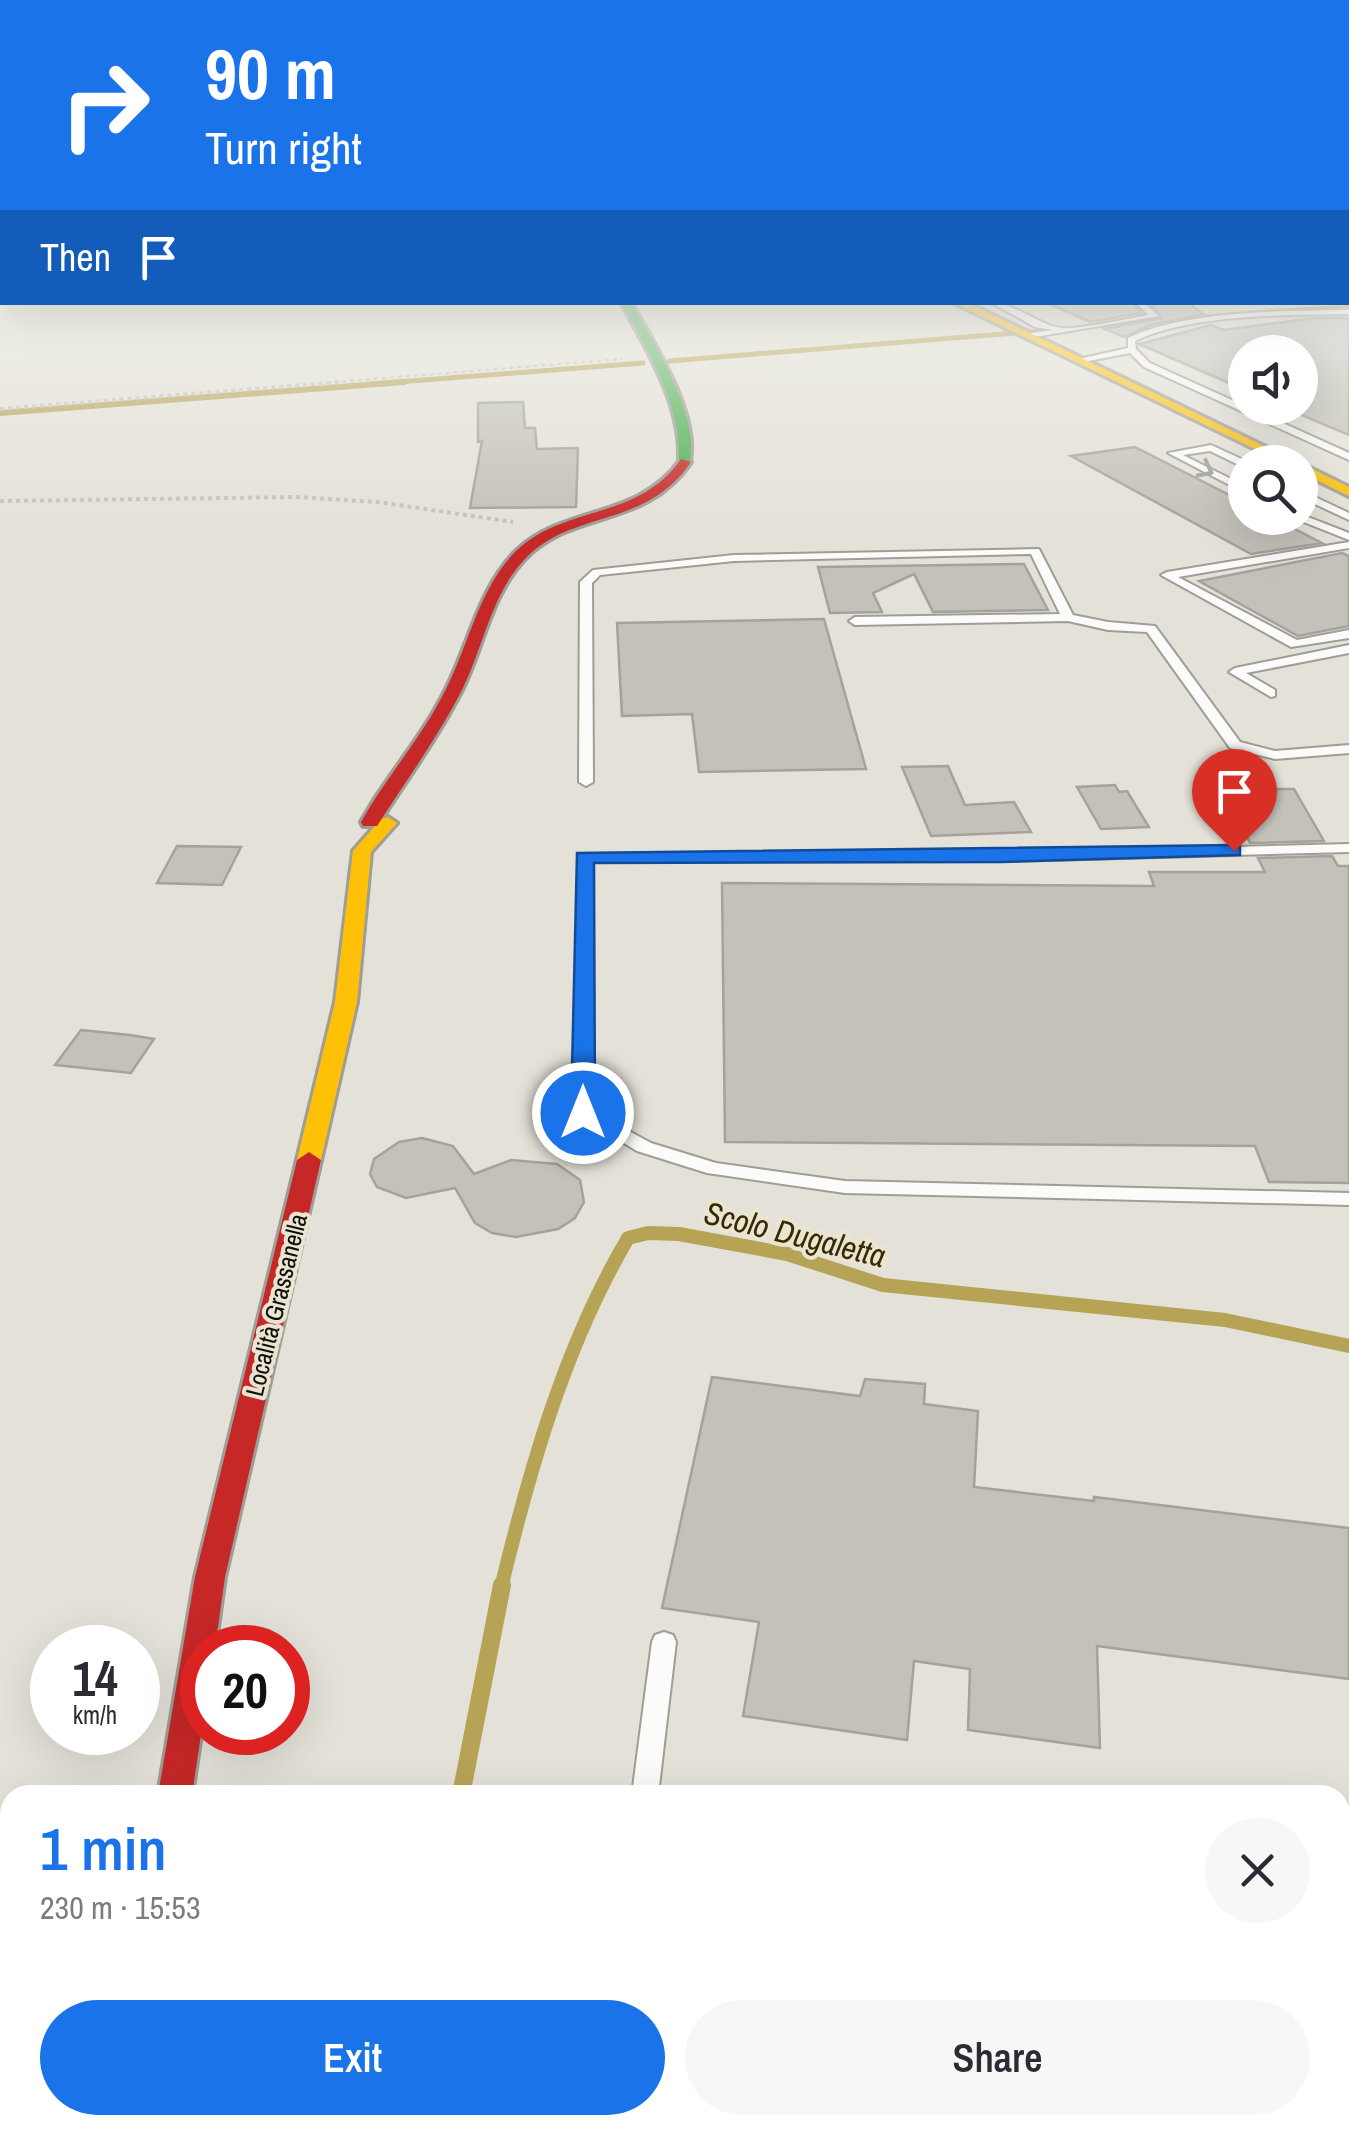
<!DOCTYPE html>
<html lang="en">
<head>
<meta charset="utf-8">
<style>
  :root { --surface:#fff; --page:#f7f7f7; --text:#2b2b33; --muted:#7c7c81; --accent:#1a73e8 }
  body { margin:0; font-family:"Archivo Narrow",sans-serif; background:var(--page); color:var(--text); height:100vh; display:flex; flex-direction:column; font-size:38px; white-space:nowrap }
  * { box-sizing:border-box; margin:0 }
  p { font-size:32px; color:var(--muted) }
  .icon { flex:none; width:55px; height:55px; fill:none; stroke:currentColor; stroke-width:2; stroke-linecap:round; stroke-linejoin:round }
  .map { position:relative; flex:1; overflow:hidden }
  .panel { position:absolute; left:0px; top:1785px; width:1350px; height:350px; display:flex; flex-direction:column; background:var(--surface); border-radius:30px 30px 0 0; box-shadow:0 10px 40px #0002 }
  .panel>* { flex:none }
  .guide { position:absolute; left:0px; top:0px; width:1350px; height:305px; box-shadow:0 10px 40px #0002; background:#1a73e8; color:#fff; overflow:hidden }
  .buttons { position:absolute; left:1228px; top:335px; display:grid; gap:20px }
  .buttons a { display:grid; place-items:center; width:90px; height:90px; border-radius:50%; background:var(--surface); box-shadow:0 10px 40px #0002; font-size:50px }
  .speed { position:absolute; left:30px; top:1625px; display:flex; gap:20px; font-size:50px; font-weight:700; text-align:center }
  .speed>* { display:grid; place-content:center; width:130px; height:130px; border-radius:50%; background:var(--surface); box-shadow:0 10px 40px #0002; line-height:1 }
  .speed small { font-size:25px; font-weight:400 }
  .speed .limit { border:15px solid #d22; background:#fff; color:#111 }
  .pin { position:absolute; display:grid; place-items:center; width:85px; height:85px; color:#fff; margin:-102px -42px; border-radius:50% 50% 50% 0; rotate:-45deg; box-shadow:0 0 10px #0007 }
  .pin .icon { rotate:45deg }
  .me { position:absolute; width:110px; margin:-55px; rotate:0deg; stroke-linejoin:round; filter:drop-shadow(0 0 8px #0008) }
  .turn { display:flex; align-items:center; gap:35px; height:210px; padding:0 40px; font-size:45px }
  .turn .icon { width:130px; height:130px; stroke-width:2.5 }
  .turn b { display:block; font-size:70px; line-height:85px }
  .then { display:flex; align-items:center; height:95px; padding:0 40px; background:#0003; gap:20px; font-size:38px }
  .round { display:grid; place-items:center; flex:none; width:105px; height:105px; border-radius:52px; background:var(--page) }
  .head { display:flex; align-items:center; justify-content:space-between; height:170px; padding:0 40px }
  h1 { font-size:60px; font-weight:600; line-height:75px; color:var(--accent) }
  .primary-button { display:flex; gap:20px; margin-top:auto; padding:20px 40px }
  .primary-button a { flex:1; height:115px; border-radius:60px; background:var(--accent); color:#fff; font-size:40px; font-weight:600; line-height:115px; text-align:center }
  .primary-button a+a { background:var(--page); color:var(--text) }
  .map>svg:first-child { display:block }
</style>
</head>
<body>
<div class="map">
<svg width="1349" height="2135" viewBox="0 0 1349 2135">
  <rect width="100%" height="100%" fill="#e4e2d8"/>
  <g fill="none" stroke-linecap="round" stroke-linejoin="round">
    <!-- stream-far3 -->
    <path stroke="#b7a356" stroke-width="5" d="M1266,312L1349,307
      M1092,326L1243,314
      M669,361L1064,329
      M372,384L643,363"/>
    <!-- stream-far2 -->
    <path stroke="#b7a356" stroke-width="6" d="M0,413L404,382"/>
    <!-- stream-far1 -->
    <path stroke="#b7a356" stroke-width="14" d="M501,1588C530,1468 565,1345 628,1238L648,1233L679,1234L787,1254L883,1285L1225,1320L1349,1346"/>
    <!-- stream -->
    <path stroke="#b7a356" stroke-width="18" d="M461,1795L502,1585
      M412,2135L413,2125"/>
  </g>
  <!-- building -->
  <path fill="#c3c1b9" stroke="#a4a29a" stroke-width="2.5" d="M1045,302H1131L1141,313L1090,322Z
    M1149,302H1187L1203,314L1151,325L1124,337L1105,329L1162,318Z
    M1314,318H1349V435L1285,408H1300V352H1245V390L1139,344L1211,325L1224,330Z
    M523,402L525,428H535L537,449L578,448L576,507L470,508L482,441L478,442V403Z
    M1135,447L1245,503V518H1273L1322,543L1251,554L1071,456Z
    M1342,553L1349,556V626L1298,636L1199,581Z
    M1024,564L1048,610L933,612L914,574L873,593L882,612L830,613L818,567Z
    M824,619L866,769L699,772L692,714L622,716L617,623Z
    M948,766L965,805L1014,802L1031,832L931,836L902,767Z
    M1115,785L1119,792L1127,791L1149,827L1101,829L1077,787Z
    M1223,789H1294L1324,841L1250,843Z
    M177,846L241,847L222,885L157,883Z
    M1332,856L1338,866H1349V1183L1269,1182L1255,1146L725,1142L722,883L1154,886L1149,872H1265L1258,858Z
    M81,1030L130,1035L154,1039L131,1073L55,1065Z
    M422,1138L453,1146L474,1174L511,1160L557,1164L580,1180L584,1202L575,1218L558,1229L516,1237L492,1233L475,1223L455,1188L406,1198L377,1187L370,1174L374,1159L399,1142Z
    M712,1377L860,1396L865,1379L925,1384L924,1404L978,1411L974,1487L1094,1501V1497L1349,1528V1679L1097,1646L1100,1748L968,1730L970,1669L914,1661L907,1740L743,1716L759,1622L662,1608Z"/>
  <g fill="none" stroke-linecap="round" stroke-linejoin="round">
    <defs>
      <path id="lane" d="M990,302C1014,302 1039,326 1062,328C1079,330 1129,318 1149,315L1135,302H1143L1159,316L1028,338L1025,334L1053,330L1035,327Z
        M1349,310V314C1287,315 1190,314 1135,341L1136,349L1150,363L1349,453V460L1144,367L1130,353L1078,363L1074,360L1128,348V338C1187,310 1284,311 1349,310Z
        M1211,445L1248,462H1245V468L1210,451L1183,455L1245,486V493L1168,453Z
        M1300,490L1349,513V520L1300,497Z
        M1300,514L1349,533V540L1296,519Z
        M1349,542V548L1178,577L1297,640L1349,630V638L1291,647L1161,575L1167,572Z
        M1039,549L1073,615L1108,622L1155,626L1240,742L1275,751L1349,745V753L1275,759L1230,748L1147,632L1108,630L1068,621L855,625L849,621L855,617L1060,614L1031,554L734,561L600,575L592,583L593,782L586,786L579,782L580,582L593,570L734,555Z
        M1349,645V653L1246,673L1275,690V696L1271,697L1229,672L1235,668Z
        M1349,844V852L1002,861H591L592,1111L651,1143L716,1163L845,1181L1349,1193V1205L845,1193L707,1173L637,1151L574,1113L579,854L1002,853Z
        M664,1632L673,1635L676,1642L658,1795H632L652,1642L655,1635Z
        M587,2125H619L618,2135H586Z"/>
      <path id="street" d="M90,2125H156L154,2135H88Z"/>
      <path id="fast" d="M621,302H631C654,344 702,417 689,465L679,462C682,405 647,351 621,302Z"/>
      <path id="slow" d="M952,302H966L1297,462H1282Z
        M1300,463L1349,487V496L1300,472Z
        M388,817L397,823L371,852L357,1002L321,1160L309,1168L297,1160L335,1002L353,851L381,819Z"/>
      <path id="jam" d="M681,459L691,462C645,530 572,508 524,560C491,595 483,648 462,690C438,737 405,782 377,826H363L361,822L371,805C395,767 426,730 446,689C469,644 479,588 516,551C565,504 638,521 681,459Z
        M309,1152L321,1160L225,1577L215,1648H202V1728L192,1795H158L195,1577L297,1160Z"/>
    </defs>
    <!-- lane casing -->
    <use href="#lane" stroke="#9f9d96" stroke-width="4"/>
    <!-- street casing -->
    <use href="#street" stroke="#9f9d96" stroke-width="4"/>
    <!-- fast casing -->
    <use href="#fast" stroke="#9f9d96" stroke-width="6"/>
    <!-- slow casing -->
    <use href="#slow" stroke="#9f9d96" stroke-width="6"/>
    <!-- jam casing -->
    <use href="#jam" stroke="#9f9d96" stroke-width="6"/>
    <!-- path-far1 -->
    <path stroke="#c3c2bf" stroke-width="2.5" stroke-dasharray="4 4" stroke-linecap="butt" d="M310,384L622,359"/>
    <!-- path -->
    <path stroke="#c3c2bf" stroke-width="4" stroke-dasharray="4 4" stroke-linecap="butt" d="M0,409L341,382
      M0,501L297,497L378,502L513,522"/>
    <!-- lane -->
    <use href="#lane" fill="#fbfbf9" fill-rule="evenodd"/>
    <!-- street -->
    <use href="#street" fill="#fbfbf9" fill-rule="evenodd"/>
    <!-- fast -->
    <use href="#fast" fill="#4caf50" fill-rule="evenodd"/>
    <!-- slow -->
    <use href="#slow" fill="#ffc107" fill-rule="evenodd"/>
    <!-- jam -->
    <use href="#jam" fill="#c62828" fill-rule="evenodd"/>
  </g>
  <!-- one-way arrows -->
  <defs><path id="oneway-chevron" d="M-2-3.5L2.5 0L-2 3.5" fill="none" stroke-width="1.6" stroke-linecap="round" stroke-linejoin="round" transform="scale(2.5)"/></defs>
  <use stroke="#9d9c98" href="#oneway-chevron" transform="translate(1206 470) rotate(27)"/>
  <!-- sky -->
  <linearGradient id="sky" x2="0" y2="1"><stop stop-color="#94adae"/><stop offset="0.44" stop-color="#f3f2ed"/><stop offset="1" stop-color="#f3f2ed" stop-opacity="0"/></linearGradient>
  <rect width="1349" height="529" fill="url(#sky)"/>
  <!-- route -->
  <path fill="#1a73e8" stroke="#114b97" stroke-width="2.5" d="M1234,845L1240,847V855L1002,862L594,863L595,1113L583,1120L571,1113L577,853Z"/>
  <g text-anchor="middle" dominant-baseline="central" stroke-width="8" stroke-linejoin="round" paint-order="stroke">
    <!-- street labels -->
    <g font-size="25" fill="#0f0d07" stroke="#eae5d2">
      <text transform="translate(276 1305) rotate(-76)">Località Grassanella</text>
    </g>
    <!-- near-water labels -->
    <g font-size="32" font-style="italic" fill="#362a00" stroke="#eae5d2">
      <text transform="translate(795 1234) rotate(14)">Scolo Dugaletta</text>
    </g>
  </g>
</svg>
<div class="buttons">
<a><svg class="icon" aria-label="sound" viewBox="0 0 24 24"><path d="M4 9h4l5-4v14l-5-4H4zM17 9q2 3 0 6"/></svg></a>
<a><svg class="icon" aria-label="search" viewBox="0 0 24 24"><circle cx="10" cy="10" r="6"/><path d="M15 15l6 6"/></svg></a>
</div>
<div class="speed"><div>14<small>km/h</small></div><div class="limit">20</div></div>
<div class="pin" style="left:1234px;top:851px;background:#d93025"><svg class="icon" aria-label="arrive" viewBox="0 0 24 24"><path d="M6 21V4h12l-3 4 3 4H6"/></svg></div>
<svg class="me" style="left:583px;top:1113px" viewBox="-20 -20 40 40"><circle r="17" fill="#1a73e8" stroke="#fff" stroke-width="3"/><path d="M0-11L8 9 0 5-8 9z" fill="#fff"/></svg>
<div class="guide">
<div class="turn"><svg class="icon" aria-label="right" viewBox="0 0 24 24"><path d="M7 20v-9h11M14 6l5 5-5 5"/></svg><div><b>90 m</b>Turn right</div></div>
<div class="then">Then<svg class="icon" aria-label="arrive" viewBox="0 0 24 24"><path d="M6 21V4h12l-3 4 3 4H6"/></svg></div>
</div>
<section class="panel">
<div class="head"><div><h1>1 min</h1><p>230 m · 15:53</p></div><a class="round"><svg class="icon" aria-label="close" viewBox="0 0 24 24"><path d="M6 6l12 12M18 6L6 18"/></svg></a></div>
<div class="primary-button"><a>Exit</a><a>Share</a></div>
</section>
</div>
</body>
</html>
